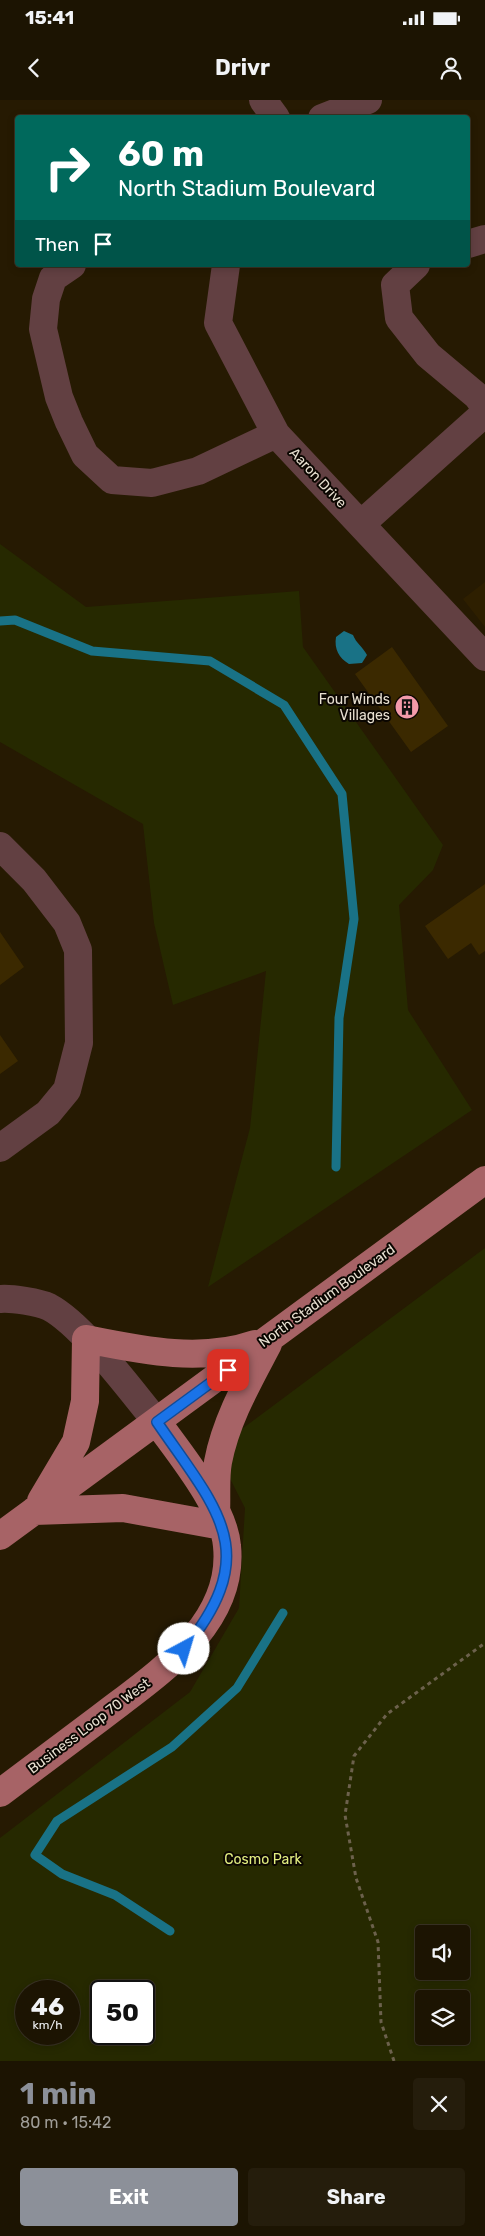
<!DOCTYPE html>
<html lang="en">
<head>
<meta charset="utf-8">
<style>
  :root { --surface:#1c1402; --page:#251d0c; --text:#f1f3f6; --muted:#a09e99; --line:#3a3324; --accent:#8c9099 }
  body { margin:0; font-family:Rubik,sans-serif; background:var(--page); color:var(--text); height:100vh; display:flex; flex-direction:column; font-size:19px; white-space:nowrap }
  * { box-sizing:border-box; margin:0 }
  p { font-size:16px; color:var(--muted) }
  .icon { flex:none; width:28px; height:28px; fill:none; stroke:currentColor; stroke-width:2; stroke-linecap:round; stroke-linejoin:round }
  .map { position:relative; height:1961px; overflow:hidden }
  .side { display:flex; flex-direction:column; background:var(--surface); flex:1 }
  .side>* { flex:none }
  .banner { position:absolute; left:15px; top:15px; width:455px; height:152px; border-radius:5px; box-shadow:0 2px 8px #0003,0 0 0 1px var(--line); background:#00695c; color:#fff; overflow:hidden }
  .buttons { position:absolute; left:415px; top:1825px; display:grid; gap:10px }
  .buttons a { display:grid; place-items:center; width:55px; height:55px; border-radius:5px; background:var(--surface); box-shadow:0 2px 8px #0003,0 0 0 1px var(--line); font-size:25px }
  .speed { position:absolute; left:15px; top:1880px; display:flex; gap:10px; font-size:25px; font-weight:700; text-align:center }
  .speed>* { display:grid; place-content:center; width:65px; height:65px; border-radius:50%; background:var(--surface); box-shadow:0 2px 8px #0003,0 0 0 1px var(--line); line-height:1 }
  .speed small { font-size:12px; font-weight:400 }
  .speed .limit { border:2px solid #111; border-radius:8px; background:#fff; color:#111 }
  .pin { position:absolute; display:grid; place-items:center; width:42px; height:42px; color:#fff; margin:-21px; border-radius:10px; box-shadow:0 2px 8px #0006 }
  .me { position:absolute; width:55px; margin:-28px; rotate:39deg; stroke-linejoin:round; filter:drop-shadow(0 0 4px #0008) }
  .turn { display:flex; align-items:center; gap:18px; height:105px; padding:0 20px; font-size:22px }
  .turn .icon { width:65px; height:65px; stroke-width:2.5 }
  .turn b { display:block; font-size:35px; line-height:42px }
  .then { display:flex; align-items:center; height:48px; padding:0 20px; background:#0003; gap:10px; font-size:19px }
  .round { display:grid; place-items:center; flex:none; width:52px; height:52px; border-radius:5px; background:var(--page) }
  .head { display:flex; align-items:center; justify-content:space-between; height:85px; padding:0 20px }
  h1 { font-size:30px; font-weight:700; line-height:38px; color:var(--accent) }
  .primary-button { display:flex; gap:10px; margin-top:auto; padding:10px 20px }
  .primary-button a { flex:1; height:58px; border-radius:5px; background:var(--accent); color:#fff; font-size:20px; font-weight:700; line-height:58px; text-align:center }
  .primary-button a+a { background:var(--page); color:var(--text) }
  .status { display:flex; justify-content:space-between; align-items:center; height:35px; padding:0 25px; background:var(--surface); direction:ltr }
  .status svg { height:14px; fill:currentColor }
  header { display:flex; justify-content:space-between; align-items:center; height:65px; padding:0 20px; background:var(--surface); font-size:22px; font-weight:700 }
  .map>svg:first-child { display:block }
</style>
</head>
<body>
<div class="status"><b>15:41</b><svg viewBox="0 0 49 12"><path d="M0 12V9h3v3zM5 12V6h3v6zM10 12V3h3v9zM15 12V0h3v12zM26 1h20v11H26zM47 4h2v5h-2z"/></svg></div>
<header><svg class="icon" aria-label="back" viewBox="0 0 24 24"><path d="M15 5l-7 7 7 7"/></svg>Drivr<svg class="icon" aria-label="person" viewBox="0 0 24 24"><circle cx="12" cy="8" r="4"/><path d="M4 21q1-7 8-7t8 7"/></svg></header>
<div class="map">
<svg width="485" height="1961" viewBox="0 0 485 1961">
  <rect width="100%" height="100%" fill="#261a02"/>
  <!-- built -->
  <path fill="#2e1f00" d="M485,482V527L463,499Z"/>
  <!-- green -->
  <path fill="#262900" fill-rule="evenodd" d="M0,444L86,507L299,491L303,547L443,745L433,770L399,805L408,910L472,1010L208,1187L250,1028L266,871L173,905L154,823L143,724L0,642Z
    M485,1148V1961H0V1738L190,1592L239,1508L245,1408L215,1349ZM424,1834H461V1871H424ZM26,1891H69V1934H26ZM101,1891H144V1934H101ZM424,1899H461V1936H424Z"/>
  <!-- water -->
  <path fill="#197286" d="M344,531L353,535C356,543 363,547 367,555L362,563L349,564C339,558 334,549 336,537Z"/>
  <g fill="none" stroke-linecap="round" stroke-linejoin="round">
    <!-- stream -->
    <path stroke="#197286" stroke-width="9" d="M0,521L15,520L92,551L210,561L284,605L342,694L354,819L339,918L336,1067
      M170,1831L115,1795L62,1774L35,1755L57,1721L172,1647L237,1588L283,1513"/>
  </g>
  <!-- building -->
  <path fill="#3b2900" d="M392,547L448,626L411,652L355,574Z
    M485,784V851L479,855L471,843L448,859L425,826Z
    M0,832L24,867L0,885Z
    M0,935L18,961L0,974Z"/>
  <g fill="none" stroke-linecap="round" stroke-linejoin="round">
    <!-- path -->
    <path stroke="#6c614c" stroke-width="3" stroke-dasharray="4 4" stroke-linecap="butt" d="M394,1961L381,1922L378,1842L356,1778L345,1715L354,1656L387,1614L485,1543"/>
    <!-- minor -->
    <path stroke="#624042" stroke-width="28" d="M263,0L276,18
      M322,18L368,0
      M468,144L485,139
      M72,165L53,178L46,199L43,229L59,297L69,322L85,355L112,380L152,383L198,371L276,334
      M226,165L218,223L276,334L485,557
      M416,165L395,185L399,218L428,255L477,296L485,307
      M361,424L485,313
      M0,746L34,780L67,823L78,850L79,943L67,990L48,1013L0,1048
      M0,1199C11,1198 39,1202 49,1207C83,1225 131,1291 157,1322"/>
    <!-- major -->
    <path stroke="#a76366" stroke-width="28" d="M41,1401L76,1342L85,1301L86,1239C141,1250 200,1263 255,1244
      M34,1411L123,1408L222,1426
      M216,1413C217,1397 215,1378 218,1362C226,1320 248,1282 268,1244
      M0,1436L485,1080
      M0,1693C33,1668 67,1643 100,1618C154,1576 235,1526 227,1446C224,1407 180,1354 157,1322"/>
  </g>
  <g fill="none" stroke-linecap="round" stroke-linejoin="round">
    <defs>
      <path id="route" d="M184,1549C264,1451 217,1410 157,1322L228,1270"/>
    </defs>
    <!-- route casing -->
    <use href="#route" stroke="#114b97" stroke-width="12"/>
    <!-- route -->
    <use href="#route" stroke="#1a73e8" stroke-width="9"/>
  </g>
  <!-- icons -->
  <defs>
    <symbol id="building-disc" viewBox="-11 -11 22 22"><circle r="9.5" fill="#f39aaa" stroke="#0b0601"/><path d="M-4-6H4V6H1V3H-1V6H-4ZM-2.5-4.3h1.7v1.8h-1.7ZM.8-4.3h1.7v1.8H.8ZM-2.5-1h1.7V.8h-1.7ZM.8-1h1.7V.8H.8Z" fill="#111"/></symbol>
  </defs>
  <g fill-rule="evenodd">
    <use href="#building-disc" x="393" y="593" width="28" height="28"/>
  </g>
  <g text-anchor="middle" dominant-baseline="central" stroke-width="4" stroke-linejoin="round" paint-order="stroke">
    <!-- street labels -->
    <g font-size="14" fill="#e7dfd0" stroke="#0b0601">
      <text transform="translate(318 378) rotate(47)">Aaron Drive</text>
      <text transform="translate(327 1196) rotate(-36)">North Stadium Boulevard</text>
      <text transform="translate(89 1626) rotate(-37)">Business Loop 70 West</text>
    </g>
    <!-- poi labels -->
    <g font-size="14" fill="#e7dfd0" stroke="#0b0601" text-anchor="end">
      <text x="390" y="599">Four Winds<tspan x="390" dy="16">Villages</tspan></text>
    </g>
    <!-- park labels -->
    <g font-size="14" fill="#e2ed80" stroke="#0b0601">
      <text x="263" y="1759">Cosmo Park</text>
    </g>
  </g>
</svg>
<div class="buttons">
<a><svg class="icon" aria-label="sound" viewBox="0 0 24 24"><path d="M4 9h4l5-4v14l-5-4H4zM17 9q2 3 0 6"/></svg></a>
<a><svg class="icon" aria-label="layers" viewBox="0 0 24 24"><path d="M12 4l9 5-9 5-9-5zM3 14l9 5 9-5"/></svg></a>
</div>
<div class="speed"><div>46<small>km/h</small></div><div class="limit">50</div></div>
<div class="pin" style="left:228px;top:1270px;background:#d93025"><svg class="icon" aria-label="arrive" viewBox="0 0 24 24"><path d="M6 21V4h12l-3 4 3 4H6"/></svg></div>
<svg class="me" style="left:184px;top:1549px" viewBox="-20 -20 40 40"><circle r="19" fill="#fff"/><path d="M0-13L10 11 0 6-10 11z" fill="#1a73e8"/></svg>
<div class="banner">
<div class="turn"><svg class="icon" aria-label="right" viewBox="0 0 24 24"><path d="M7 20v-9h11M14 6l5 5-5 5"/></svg><div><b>60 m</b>North Stadium Boulevard</div></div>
<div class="then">Then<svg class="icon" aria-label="arrive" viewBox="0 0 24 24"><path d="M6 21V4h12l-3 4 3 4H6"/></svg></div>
</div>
</div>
<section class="side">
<div class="head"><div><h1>1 min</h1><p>80 m · 15:42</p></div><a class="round"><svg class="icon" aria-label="close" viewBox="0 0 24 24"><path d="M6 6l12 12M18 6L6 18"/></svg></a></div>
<div class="primary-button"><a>Exit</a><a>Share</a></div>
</section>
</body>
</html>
